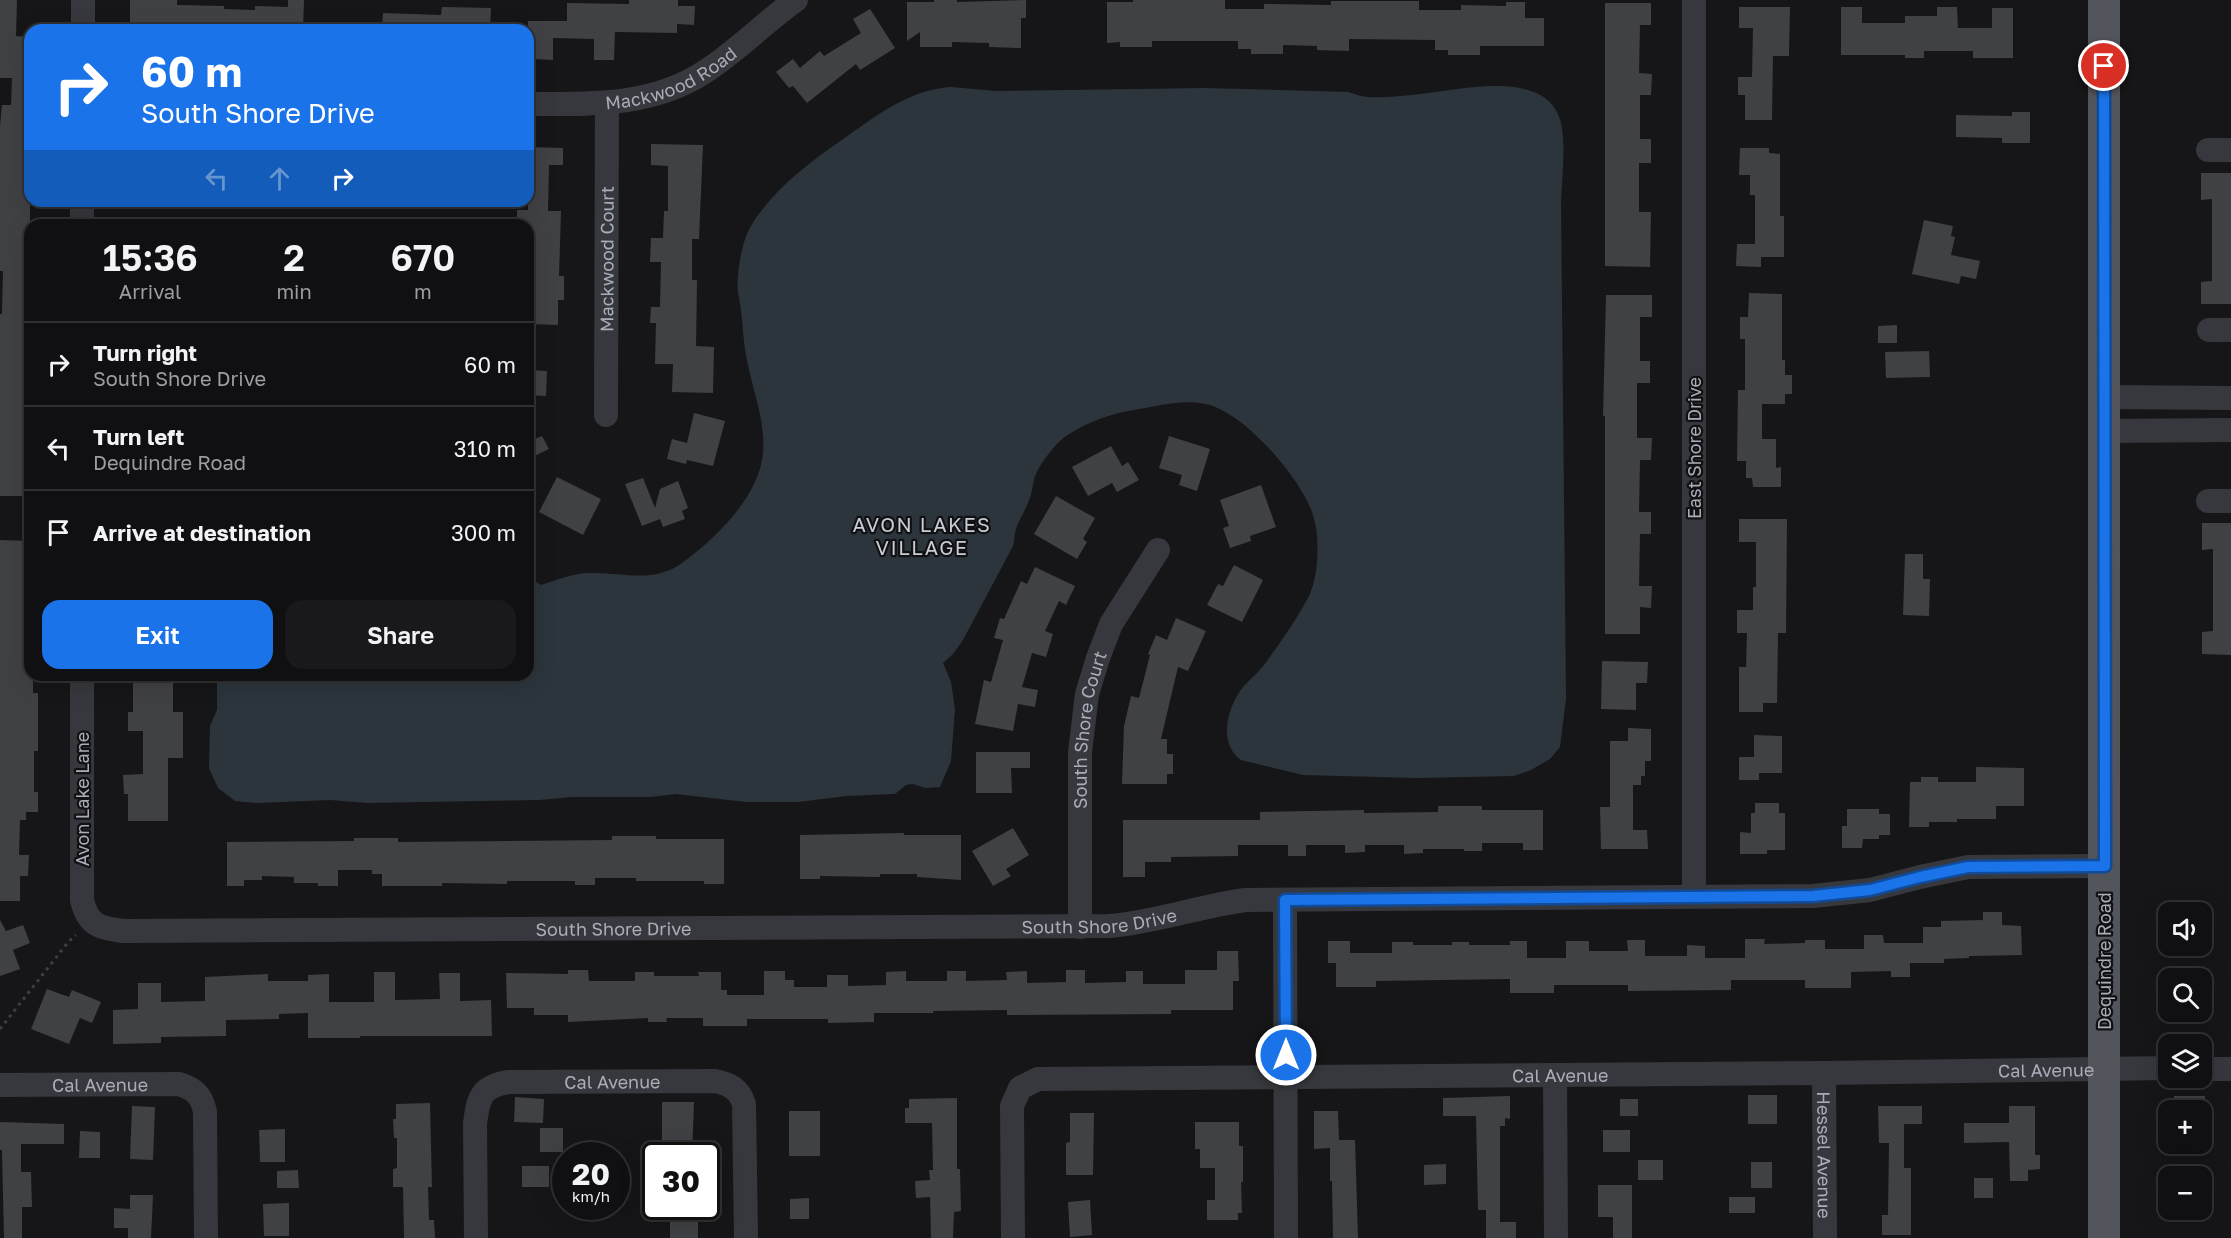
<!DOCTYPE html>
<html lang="en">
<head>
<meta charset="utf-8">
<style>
  :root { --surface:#101012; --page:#19191b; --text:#f1f3f6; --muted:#9c9d9f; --line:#303032; --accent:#1a73e8 }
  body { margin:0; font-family:"Golos Text",sans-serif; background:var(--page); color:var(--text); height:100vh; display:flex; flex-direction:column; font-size:22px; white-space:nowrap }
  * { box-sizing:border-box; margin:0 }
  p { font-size:20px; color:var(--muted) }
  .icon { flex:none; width:33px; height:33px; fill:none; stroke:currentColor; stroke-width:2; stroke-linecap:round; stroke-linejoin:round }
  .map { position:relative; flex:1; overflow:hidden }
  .drawer { position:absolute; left:24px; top:219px; width:510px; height:462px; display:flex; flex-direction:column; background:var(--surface); border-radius:18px; box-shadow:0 6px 24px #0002,0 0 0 2px var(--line) }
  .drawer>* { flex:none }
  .top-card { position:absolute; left:24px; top:24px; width:510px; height:183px; border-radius:18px; box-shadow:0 6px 24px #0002,0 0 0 2px var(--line); background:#1a73e8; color:#fff; overflow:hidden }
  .controls { position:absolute; left:2158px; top:902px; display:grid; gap:12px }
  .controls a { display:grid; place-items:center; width:54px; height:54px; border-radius:12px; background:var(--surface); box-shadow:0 6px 24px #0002,0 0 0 2px var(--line); font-size:30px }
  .speed { position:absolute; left:552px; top:1142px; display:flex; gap:12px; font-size:30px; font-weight:700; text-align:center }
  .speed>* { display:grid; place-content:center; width:78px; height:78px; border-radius:50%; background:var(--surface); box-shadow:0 6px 24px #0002,0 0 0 2px var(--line); line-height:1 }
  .speed small { font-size:15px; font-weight:400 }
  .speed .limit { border:3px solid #111; border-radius:9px; background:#fff; color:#111 }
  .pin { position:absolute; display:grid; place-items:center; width:51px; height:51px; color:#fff; margin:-26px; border:3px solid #fff; border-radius:50%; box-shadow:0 2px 6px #0007 }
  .me { position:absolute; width:66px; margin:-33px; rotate:0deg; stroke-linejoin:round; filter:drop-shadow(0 0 4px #0008) }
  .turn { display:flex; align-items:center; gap:21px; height:126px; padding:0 18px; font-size:27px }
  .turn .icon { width:78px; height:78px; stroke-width:2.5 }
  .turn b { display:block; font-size:42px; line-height:51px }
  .lanes { display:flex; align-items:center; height:57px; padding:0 18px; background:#0003; justify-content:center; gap:30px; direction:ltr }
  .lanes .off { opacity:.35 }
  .eta { display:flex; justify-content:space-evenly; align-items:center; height:102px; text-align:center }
  .eta b { font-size:36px; font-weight:600; line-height:42px }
  .button { display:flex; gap:12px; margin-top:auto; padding:12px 18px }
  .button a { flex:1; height:69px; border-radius:18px; background:var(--accent); color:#fff; font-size:24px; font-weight:600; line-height:69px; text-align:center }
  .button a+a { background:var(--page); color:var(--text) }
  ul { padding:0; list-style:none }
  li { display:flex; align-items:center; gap:18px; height:84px; padding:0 18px; border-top:2px solid var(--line) }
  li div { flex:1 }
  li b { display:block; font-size:22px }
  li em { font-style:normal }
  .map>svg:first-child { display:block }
</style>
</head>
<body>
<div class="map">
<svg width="2231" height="1238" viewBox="0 0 2231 1238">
  <rect width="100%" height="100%" fill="#161618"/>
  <!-- water -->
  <path fill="#2c353c" d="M951,87L996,91L1205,88L1348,92C1353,93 1356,95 1361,96C1376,99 1397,96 1412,95C1452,92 1548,65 1561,123C1566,148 1562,177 1561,202L1566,699L1560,747L1550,759L1531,770L1514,776L1418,778L1303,775L1241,760C1219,744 1226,712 1240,691C1248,680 1260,672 1267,661C1282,640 1297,619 1309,596C1319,575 1320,537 1313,515C1302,479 1244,412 1206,404C1182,399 1158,406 1134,410C1111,413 1073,427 1057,444C1051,450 1039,466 1036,474C1032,482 1033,492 1029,500C1026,510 1019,519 1016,529C1014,535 1015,540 1013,546L963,640L953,654L943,663L951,682L955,709L951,761L940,787L925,788L913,784L906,785L895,794L846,796L799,802H746L676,794L650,797H572L539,800L367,803L331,800L257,803L235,801L218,788L209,768L210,726L217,710V675H528V577L541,585C557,580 573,573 590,573C622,572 653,584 682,563C716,538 759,497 763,453C766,420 751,386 746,355C743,340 743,325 741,310C740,304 739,298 738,292C736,275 742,240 751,226C772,191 807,164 839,142C875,117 907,90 951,87Z"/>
  <!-- building -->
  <path fill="#404145" d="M0,0H17L16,36L30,37V496H0V314H2L3,271H0V126L2,105H11L12,78H0Z
    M130,0H177V5L224,6V9L255,10V6L288,7V0H304L303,30H130Z
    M629,0H678V6H695L694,25L677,24V33L615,32L614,60H594V39L553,38V60L533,59L532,57L528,56V21H567V3L629,4Z
    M934,0H957V2L1026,0V18H1021V48L989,47V43L952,42V47H920V32L907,41V2H934Z
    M1133,0H1225V9H1264V4L1331,5V1H1419V10H1461V5L1506,6V2H1525V18H1544V46H1480V55H1448V50H1435V40L1349,39V51L1317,50V46L1283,45V54H1251V49H1238V41H1152V47H1120V42L1107,43V2H1133Z
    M1605,3H1651V25H1640L1639,73L1652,74L1651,95H1640V139H1651V163H1639V212H1651L1650,267L1605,266Z
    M442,7L491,8L490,30H382L383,13L441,15Z
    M1739,7H1790L1789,56H1773L1772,120H1745V95H1738V77H1752L1753,28H1739Z
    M1841,7H1862V23H1905V16H1937V7H1957L1958,28H1992V8H2013V58H1973V51H1924V58H1905V55H1841Z
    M870,9L895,48L860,70L856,64L807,103L793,86L789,88L776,72L793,59L800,68L820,51L824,56L861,33L853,19Z
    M2012,112H2030V143H2002V138L1956,137V115L2012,116Z
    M651,144L703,145L699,239H692V280H697L696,346L714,347L713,393L672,392L673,364H655L656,323H650L651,307H660L661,262H650L651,238H663L664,211H668V166L651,165Z
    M528,147L563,148V165H549L548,211H561L559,276H564V300H558V325L528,324V225H517V210H528Z
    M1740,148H1769V153L1780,154V216H1784V257H1761V267L1736,266L1737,244H1755V195H1750V175H1739Z
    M2201,173H2231V304H2201V282L2212,281V199L2201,200Z
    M1924,220L1953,226L1951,236L1955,237L1951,255L1980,261L1976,279L1961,276L1959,284L1912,274Z
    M1749,293L1782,294V360H1785V375H1792V394H1785V404H1762V439H1776V468L1781,467V487H1753L1752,478H1746V461H1737L1738,390H1745V339H1740V317H1748Z
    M1606,295H1652V317H1640V361H1650V383H1637V438H1652L1651,460H1640L1639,512H1651V534H1640L1639,586H1652L1651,608L1640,607V634H1605V416H1603Z
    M1897,325V343H1878V326Z
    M1929,351L1930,377L1886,378L1885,352Z
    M528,370L547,371L546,396L528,395Z
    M694,413L725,421L713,466L687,460L686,464L667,459L672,439L687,443Z
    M542,436L549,449L528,459V442Z
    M1169,436L1210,449L1197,491L1179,485L1182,475L1159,468Z
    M1111,446L1122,466L1128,462L1139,480L1117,492L1112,483L1088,496L1072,467Z
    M557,477L601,499L583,535L539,512Z
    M643,478L655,508L660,489L678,481L688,508L682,511L685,519L663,527L660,519L642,526L625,484Z
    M1261,485L1276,527L1250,536L1251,541L1230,548L1223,528L1229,526L1220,500Z
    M1056,496L1095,518L1083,539L1087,542L1077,559L1034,534Z
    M1739,519H1787L1786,633H1778L1777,703H1763V712H1739V667H1746L1747,633H1737V610H1753V587H1756V542H1739Z
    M2202,523H2231V655L2202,654V632L2213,631V549L2202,550Z
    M0,540L30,541L29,666L30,675H33V693H38V751H34V792H38V812H26V820H20L19,855H29L28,876H20V901H0Z
    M1905,554H1923V579H1930L1929,616L1903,615Z
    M1234,565L1263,580L1242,622L1207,605L1218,584L1223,586Z
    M1035,567L1075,586L1066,605L1059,601L1045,631L1053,634L1046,657L1032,653L1022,687L1038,690L1035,707L1018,704L1013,731L975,724L984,680L991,682L1003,640L994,638L1000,618L1004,619L1021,581L1027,584Z
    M1176,618L1206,631L1188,671L1178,667L1161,739H1167V754H1173V774H1167V784H1122L1124,726L1131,696L1139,698L1150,655L1148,654L1156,635L1167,640Z
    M1602,661L1648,662L1647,683H1636V710L1601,709Z
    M137,675H173V712H183V758H168V821H128V794H124L123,775L143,774V731H128V712H133V682H137Z
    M1628,728L1651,729V761H1645V776H1641V785H1633V830H1647L1648,849H1601L1600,807H1610V741H1628Z
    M1754,735L1782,736V773H1759V780H1739V757H1754Z
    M976,752H1030V768H1011L1012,793H976Z
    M1976,767L2024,768V806H1996V819H1957V822H1929V827H1909L1910,782H1921V777H1938V782H1976Z
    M1755,803H1779V813H1785V850H1767V854H1740V832L1751,833V813H1755Z
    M1438,806H1482V810H1543V850H1523V843H1482V851H1464V849H1423V853L1404,854V845H1365V852L1345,853V845H1306V856H1288V845H1238V856L1171,857V862H1145V877H1123V820H1260V812L1364,810V813L1438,812Z
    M1847,809H1879V814H1890V835H1879V839H1863L1862,848H1842V826H1847Z
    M1013,828L1029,855L1006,869L1011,876L993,886L972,851Z
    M904,833V835H961V880L917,877V874H880V877L820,876V879H800V835Z
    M612,836H656V839H724V884H704V881H636V878H595V885H575V881H507V884L442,883V886H382V874H372V870H338V886H318V883H294V877L262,876V880H244V886H227V842L354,841V838H398V842L612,840Z
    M1983,912H2002V925L2021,926L2022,955L1969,956V958L1944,959V963H1910V977H1891V971L1851,972V988H1805V980H1731V990L1628,991V985H1554V993H1510V979L1376,981V987H1336V963H1328V941H1350V953H1392V942H1413V945H1452V942H1469V945H1510V941H1527V958H1566V941H1589V951H1628L1627,940H1645V956H1687V945L1705,946V958H1745V939H1765L1764,944L1805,943V940H1825V949H1864V935H1883L1884,943H1923V927H1941V921L1983,920Z
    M0,920L6,931L23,925L30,943L13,950L20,969L0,976Z
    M1217,951H1238L1239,981H1233V1010H1171V1014L1007,1015V1010L933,1011V1013H874V1022L828,1023V1019H747V1026H703V1018H666L667,1022H648V1018L568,1022V1015H534V1008H507L506,973L568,974V970H588L589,981H635V972H654V976H699L698,972H721V990H727V995H764V971H785V980H794V987H827V975H848V986L886,985V972L906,971V981H947V971H966V981L1007,980L1006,972L1027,971V983L1066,982V970H1085V983L1126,982V971H1143V984H1185V970H1217Z
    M374,972H395V1000L440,999L439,973H460V1001L491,1000L492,1036H360V1038H308V1013L279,1014V1019L226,1020V1036L161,1037V1043L113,1044V1010L138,1009V983H161V1002L205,1001V977L268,974V981H308V975L329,974V1002H374Z
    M47,989L69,997L72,990L101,1002L92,1023L80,1018L69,1044L31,1029Z
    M1748,1095H1777V1124H1748Z
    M1510,1096V1119L1505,1118V1126H1500V1222H1516V1238H1486V1210H1478L1476,1116H1443V1098Z
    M2174,1096H2205V1110H2174Z
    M515,1097L544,1099L543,1123L514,1122Z
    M957,1098V1169H960L961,1211L954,1212L953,1238H931L930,1197L916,1198L915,1181L930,1180L929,1170H933L932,1123H905V1108H909V1099Z
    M1620,1099H1638V1116H1620Z
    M662,1102H694L692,1155H662Z
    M430,1103L432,1187H428L429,1220H434L435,1238H404L403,1187H393V1169L397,1168V1138H394L393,1119H396V1104Z
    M132,1106L155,1107L153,1160L130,1159Z
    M1878,1106H1922V1124H1904V1168H1911V1235H1882V1215H1888L1889,1143H1879Z
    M2009,1106H2035V1155H2040V1169L2028,1170V1181H2010L2009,1142L1964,1143V1123H2009Z
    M789,1111H820V1156H789Z
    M1314,1111H1338L1339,1140H1355L1358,1238H1333L1332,1181H1330V1148L1314,1149Z
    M1070,1113H1094L1093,1175H1066V1143L1070,1142Z
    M0,1122L64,1124V1144H21V1172H31L32,1207H22V1238H4L2,1150H0Z
    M1195,1122H1239V1146H1243V1182H1241L1242,1213H1238V1220H1207V1200H1215V1168H1200V1149H1195Z
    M540,1128H563V1152H540Z
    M285,1129V1162H260L259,1130Z
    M1603,1130H1630V1152H1603Z
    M80,1131L100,1132V1158H79Z
    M1638,1160H1663V1180H1638Z
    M1751,1162H1772V1188H1751Z
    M1446,1164V1184L1424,1185V1165Z
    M522,1166H549V1187H522Z
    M298,1170L299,1188H277V1171Z
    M1974,1178H1993V1198H1974Z
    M1598,1185H1632V1238H1613V1217H1598Z
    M130,1195H153L151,1238H128V1228H114V1208L130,1209Z
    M1729,1197H1755V1213H1729Z
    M809,1198V1219H790V1199Z
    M1090,1200L1092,1235L1070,1237L1068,1202Z
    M289,1203V1236H264L263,1204Z
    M670,1206H698V1238H670Z"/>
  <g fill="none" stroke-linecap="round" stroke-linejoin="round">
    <!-- path -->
    <path stroke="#3d3f44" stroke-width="3" stroke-dasharray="3 4.5" stroke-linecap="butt" d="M0,1029L69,941L76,935"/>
    <!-- minor -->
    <g stroke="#37383d" stroke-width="24">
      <path d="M83,30V0"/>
      <path id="s1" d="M528,104C590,104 652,107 706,71C738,50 765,22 796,0"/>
      <path d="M2208,150H2231"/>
      <path d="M82,225V201"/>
      <path d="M2209,330H2231"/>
      <path d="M2104,397L2231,398"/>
      <path id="s2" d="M606,415L607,104"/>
      <path d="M2104,431L2231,430"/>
      <path d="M2208,501H2231"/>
      <path id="s3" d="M82,675V900C88,926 100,928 124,931L1110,926C1156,922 1200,906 1246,900L1813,896L1870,890L1920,877L1968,867L2105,866"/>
      <path d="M1694,896V0"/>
      <path d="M1285,900L1286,1238"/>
      <path id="s4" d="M1080,927V752L1087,694L1098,658L1111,624L1158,550"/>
      <path d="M2202,1069H2231"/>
      <path id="s5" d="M1824,1073L1825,1238"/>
      <path d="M1555,1076L1556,1238"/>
      <path id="s6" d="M0,1085L179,1084C195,1089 202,1096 205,1112L206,1238"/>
      <path id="s7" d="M476,1238L475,1124C478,1098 481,1086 509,1082L715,1081C730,1084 739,1089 744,1104L746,1238"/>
      <path id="s8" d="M1013,1238L1012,1106L1020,1088L1038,1079L1824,1073L2169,1068"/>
    </g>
    <!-- major -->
    <path stroke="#53555c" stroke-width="32" d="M2104,1238V0"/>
  </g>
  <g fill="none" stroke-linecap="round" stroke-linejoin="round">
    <defs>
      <path id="route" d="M1286,1055L1285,900L1813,896L1870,890L1920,877L1968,867L2105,866L2104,66"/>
    </defs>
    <!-- route casing -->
    <use href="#route" stroke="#114b97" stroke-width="15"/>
    <!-- route -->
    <use href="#route" stroke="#1a73e8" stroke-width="10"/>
  </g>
  <g text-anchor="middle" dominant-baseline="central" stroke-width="4.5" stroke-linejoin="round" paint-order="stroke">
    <!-- street labels -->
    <g font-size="18" fill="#a8adb8" stroke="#111113">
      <text stroke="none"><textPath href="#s1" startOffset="148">Mackwood Road</textPath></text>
      <text stroke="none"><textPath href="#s2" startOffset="156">Mackwood Court</textPath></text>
      <text transform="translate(1694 448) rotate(-90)">East Shore Drive</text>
      <text stroke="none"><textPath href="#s4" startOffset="198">South Shore Court</textPath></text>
      <text transform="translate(82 799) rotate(-90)">Avon Lake Lane</text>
      <text stroke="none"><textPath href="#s3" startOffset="1258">South Shore Drive</textPath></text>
      <text stroke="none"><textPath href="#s3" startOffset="772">South Shore Drive</textPath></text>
      <text transform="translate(2104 961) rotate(-90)">Dequindre Road</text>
      <text stroke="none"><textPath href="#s8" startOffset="1180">Cal Avenue</textPath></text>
      <text stroke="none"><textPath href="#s8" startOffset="694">Cal Avenue</textPath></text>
      <text stroke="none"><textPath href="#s7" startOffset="278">Cal Avenue</textPath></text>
      <text stroke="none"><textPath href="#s6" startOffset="100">Cal Avenue</textPath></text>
      <text stroke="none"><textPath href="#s5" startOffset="82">Hessel Avenue</textPath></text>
    </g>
    <!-- neighbourhood labels -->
    <g font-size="20" letter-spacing="1.5" fill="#c9ccd4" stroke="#111113">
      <text x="922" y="524">AVON LAKES<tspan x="922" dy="23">VILLAGE</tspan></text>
    </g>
  </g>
</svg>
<div class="controls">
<a><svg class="icon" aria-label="sound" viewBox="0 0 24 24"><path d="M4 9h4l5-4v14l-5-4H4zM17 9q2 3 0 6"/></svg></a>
<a><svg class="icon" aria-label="search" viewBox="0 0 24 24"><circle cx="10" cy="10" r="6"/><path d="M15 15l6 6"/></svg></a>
<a><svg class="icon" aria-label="layers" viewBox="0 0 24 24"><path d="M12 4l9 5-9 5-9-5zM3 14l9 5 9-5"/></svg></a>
<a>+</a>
<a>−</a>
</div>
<div class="speed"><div>20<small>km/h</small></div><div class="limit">30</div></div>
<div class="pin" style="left:2104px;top:66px;background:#d93025"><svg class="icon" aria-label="arrive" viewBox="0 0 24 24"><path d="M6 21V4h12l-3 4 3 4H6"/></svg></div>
<svg class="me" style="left:1286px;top:1055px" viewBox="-20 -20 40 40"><circle r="17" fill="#1a73e8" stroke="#fff" stroke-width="3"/><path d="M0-11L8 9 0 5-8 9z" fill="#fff"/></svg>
<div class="top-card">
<div class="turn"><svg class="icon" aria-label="right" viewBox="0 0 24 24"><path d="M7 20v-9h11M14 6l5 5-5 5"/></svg><div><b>60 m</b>South Shore Drive</div></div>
<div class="lanes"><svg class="icon off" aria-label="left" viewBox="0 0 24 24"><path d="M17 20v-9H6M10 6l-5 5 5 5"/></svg><svg class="icon off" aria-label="ahead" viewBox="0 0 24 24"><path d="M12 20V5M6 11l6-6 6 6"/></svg><svg class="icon" aria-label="right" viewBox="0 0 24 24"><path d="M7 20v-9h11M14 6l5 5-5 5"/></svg></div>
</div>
<section class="drawer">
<div class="eta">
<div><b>15:36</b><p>Arrival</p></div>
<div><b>2</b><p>min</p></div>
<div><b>670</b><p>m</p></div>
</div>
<ul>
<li><svg class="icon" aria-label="right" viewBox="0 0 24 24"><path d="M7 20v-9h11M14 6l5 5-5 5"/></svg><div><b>Turn right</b><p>South Shore Drive</p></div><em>60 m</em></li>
<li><svg class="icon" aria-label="left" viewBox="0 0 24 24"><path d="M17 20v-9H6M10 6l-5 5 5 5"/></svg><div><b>Turn left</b><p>Dequindre Road</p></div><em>310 m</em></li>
<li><svg class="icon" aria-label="arrive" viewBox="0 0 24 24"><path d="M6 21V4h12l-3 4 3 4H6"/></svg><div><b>Arrive at destination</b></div><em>300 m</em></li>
</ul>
<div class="button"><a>Exit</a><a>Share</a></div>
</section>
</div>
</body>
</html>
